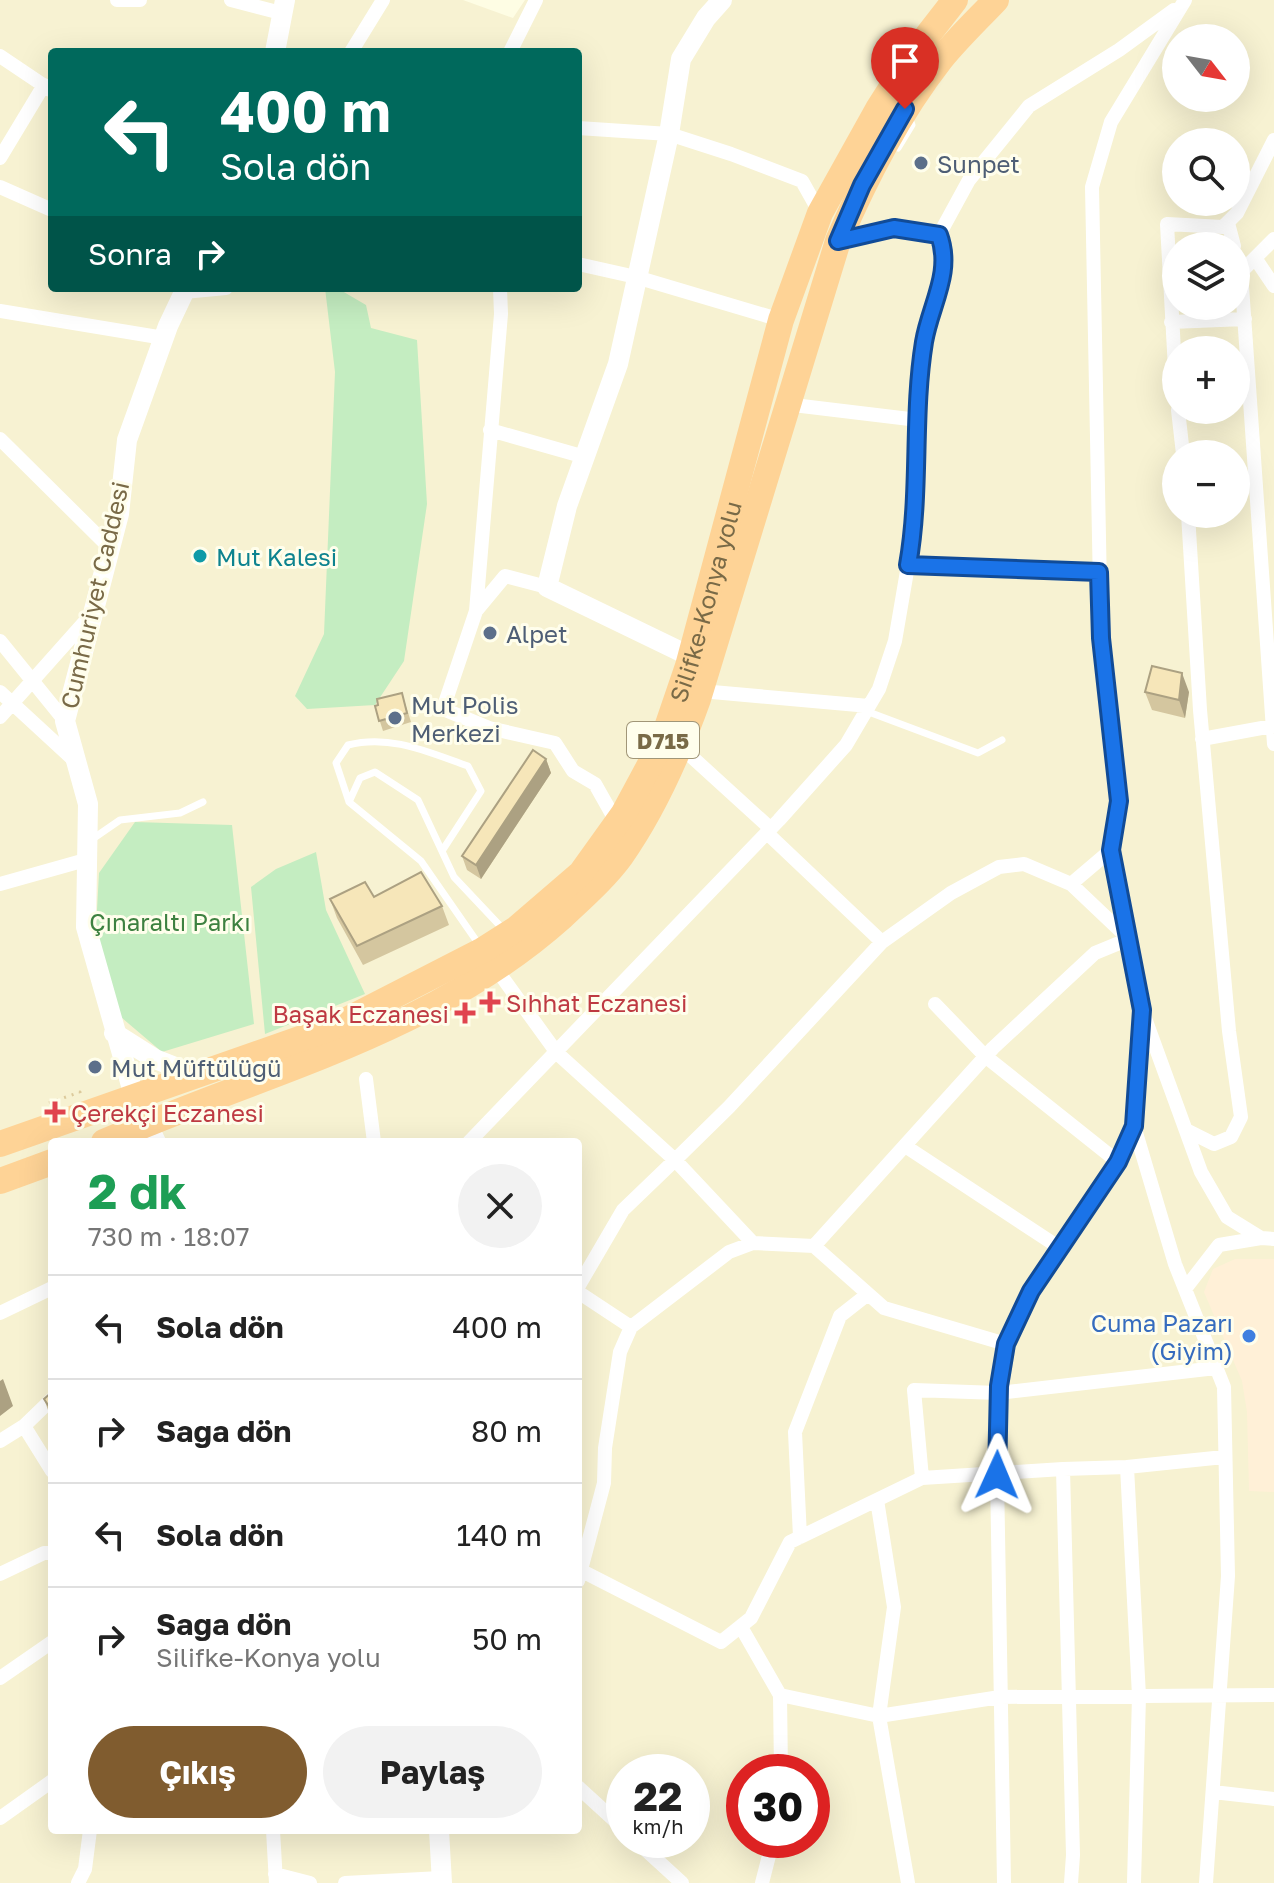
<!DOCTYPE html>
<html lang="tr">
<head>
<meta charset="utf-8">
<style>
  :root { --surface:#fff; --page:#f2f2f2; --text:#222; --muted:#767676; --line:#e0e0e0; --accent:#805c2f }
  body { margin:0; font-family:"Golos Text",sans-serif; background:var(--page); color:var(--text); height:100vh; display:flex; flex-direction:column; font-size:30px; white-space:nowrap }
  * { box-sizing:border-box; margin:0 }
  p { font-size:26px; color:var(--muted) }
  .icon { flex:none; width:44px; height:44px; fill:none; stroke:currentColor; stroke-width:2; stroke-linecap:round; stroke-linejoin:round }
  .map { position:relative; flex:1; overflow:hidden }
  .sheet { position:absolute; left:48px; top:1138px; width:534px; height:696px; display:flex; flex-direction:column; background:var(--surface); border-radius:8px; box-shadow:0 8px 32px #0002 }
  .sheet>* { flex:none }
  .hud { position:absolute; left:48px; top:48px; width:534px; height:244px; border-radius:8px; box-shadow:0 8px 32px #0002; background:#00695c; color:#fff; overflow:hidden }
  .needle { width:52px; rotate:121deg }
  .fabs { position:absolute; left:1162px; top:24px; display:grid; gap:16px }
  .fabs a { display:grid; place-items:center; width:88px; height:88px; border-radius:50%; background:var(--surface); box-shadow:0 8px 32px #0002; font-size:40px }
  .speed { position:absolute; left:606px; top:1754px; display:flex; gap:16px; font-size:40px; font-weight:700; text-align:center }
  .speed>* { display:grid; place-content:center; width:104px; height:104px; border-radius:50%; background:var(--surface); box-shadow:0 8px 32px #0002; line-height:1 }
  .speed small { font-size:20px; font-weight:400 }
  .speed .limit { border:12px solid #d22; background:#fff; color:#111 }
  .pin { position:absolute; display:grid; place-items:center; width:68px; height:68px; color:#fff; margin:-82px -34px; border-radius:50% 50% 50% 0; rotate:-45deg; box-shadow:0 0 8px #0007 }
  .pin .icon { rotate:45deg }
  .me { position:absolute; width:88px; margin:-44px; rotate:1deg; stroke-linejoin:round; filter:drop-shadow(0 0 6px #0008) }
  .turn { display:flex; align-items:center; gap:28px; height:168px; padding:0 40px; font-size:36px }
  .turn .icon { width:104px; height:104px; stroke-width:2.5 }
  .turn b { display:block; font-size:56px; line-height:68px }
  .then { display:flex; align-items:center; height:76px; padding:0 40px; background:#0003; gap:16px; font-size:30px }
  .round { display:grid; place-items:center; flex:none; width:84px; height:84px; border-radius:42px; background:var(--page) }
  .headline { display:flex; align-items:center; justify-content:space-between; height:136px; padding:0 40px }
  h1 { font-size:48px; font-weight:700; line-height:60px; color:#1e9e55 }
  .cta { display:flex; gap:16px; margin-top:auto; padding:16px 40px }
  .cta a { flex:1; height:92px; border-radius:48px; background:var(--accent); color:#fff; font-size:32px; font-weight:700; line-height:92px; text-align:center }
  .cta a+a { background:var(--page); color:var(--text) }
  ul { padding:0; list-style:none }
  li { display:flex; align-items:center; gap:24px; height:104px; padding:0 40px; border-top:2px solid var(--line) }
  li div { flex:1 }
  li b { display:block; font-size:30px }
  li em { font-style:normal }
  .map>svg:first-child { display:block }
</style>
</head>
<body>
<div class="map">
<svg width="1274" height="1883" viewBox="0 0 1274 1883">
  <rect width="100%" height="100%" fill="#fefde4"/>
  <!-- residential -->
  <path fill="#f7f2d2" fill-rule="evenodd" d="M0,0H463L513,18L525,0H1274V1883H0ZM1176,38H1236V98H1176ZM52,52H578V288H52ZM1176,142H1236V202H1176ZM1176,246H1236V306H1176ZM1176,350H1236V410H1176ZM1176,454H1236V514H1176ZM52,1142H578V1830H52ZM624,1772H692V1840H624ZM744,1772H812V1840H744Z"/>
  <!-- commercial -->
  <path fill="#fff0d7" d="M1235,1259H1274V1492L1249,1491L1247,1412L1242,1381L1204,1292L1213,1269Z"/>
  <!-- green -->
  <path fill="#c4edc1" d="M325,288H337L366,305L371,328L417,340L427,504L404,661L375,705L307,709L295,696L324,634L335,372Z
    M135,822L232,825L254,1024L162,1052L115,1012L96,928L99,873Z
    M316,852L326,910L365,994L265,1034L251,887L276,869Z"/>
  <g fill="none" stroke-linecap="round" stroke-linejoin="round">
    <!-- path -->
    <path stroke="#dcca9c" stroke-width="3" stroke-dasharray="2 6" stroke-linecap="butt" d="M49,1103L80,1092L81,1096"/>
    <!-- lane -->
    <path stroke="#fff" stroke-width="7" d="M898,148L912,125L909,117
      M908,565L1099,572
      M866,711L978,753L1002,740
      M349,802L336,763L348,745C390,734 428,752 468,766L481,791L442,851
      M91,840L120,820L180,813L203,802
      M480,946L421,861L349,802L360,778L375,772L418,800L454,877L503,929"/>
    <!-- street -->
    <path stroke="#fff" stroke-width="14" d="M117,0H140
      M231,0L281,13
      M351,52L383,0
      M510,52L536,0
      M0,56L52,91
      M578,128L669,134L731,154L802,181L820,213
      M0,158L44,85
      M0,187L52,210
      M1228,223L1234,246
      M939,235L969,180L1029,106L1119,50L1174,10
      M1274,239L1241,272L1274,744
      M1255,258L1274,286
      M578,264L636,277L781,320
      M184,292L226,288
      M0,311L164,338
      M1171,322L1245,319
      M1176,387L1167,224L1223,227L1237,213L1274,140
      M785,404L918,420
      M1178,410L1183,454
      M490,430L585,457
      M0,439L109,547
      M547,587L505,576L476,611L443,709L489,728L555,743L573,771L595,784L617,823
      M476,611L501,314L500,288
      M0,641L65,721
      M701,691L869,706
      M0,692L76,762
      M0,717L90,616
      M1202,739L1273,726
      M681,747L771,829
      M767,833L882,942
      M0,884L89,859
      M1071,884L1111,850
      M497,970L557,1053L675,1160L729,1107L882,942L951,893L999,867L1024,864L1071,884L1129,939L1142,1010L1201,1172L1227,1217L1261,1238L1274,1239
      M935,1004L985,1056L1118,1162
      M366,1079L374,1142
      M1134,1126L1175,1264L1224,1387L1228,1576L1206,1883
      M1186,1130L1214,1144L1231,1137L1241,1117L1229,1031L1200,710L1188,514
      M469,1142L779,820L846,745L879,689L895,641L912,542L924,341L943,280V247L939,235L894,228L838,241
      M905,1146L1060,1248
      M578,1287L623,1210L675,1160L753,1243
      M1185,1289L1219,1245L1261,1238
      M578,1292L631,1327L729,1252L753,1243L814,1246
      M0,1313L52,1288
      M1006,1344L884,1308L814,1246L993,1048L1095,953L1129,939L1111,850L1119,801L1101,638L1092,187L1111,122L1185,0
      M24,1426L52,1471
      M0,1441L24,1426L52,1399
      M922,1478L914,1390L998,1393L1216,1368
      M877,1500L894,1607L879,1716L908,1883
      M800,1537L795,1432L840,1316L868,1294
      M578,1569L721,1642L751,1618L790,1542L922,1478L1063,1469
      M0,1574L44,1553H52
      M578,1581L604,1483L605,1448L620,1352L631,1327
      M741,1627L780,1695L879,1716L1000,1697L1274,1695
      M0,1678L52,1642
      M780,1695L781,1772
      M578,1787L624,1829
      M1213,1792L1274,1799
      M0,1818L52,1781
      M273,1830L276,1883
      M635,1840L682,1883
      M275,1874L310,1883
      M78,1883L85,1869L90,1830
      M345,1883L441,1878
      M762,1883L773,1840
      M1004,1883L997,1475L999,1386L1006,1344L1031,1291L1118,1162L1134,1126L1142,1019
      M1071,1883L1073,1855L1063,1469L1127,1467
      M1134,1883L1139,1696L1127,1467L1224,1457"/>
    <!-- secondary -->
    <path stroke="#fff" stroke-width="20" d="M275,52L285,0
      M700,661L547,587L567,506L618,364L669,134L681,59L706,18L722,0
      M114,1033L155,1059L193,1074
      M156,1142L134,1096L86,927L88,804L65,721L119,514L127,440L168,326L186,288
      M439,1830L442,1883"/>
    <!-- highway -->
    <g stroke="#fed396" stroke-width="26">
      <path d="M104,1142C263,1072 430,1035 562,917C582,898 605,878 621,856C654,809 679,752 698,699L838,241C866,177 898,114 941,59C958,38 978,19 996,0"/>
      <path id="s1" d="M0,1144L331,1028L483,950L516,929L581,873L624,813L662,742L688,666L781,320L820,213L878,109L913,54L955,0"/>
      <path d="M0,1181L52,1162"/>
    </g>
  </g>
  <!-- wall -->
  <path fill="#d4c69f" d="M1145,692H1189L1185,718L1152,710Z
    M405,703L411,722L383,731L375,706Z
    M546,759L551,773L481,879L467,870L462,856Z
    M374,897L442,906L449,925L363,965L337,918L330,899Z
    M52,1392V1421L44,1399Z"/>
  <!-- shaded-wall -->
  <path fill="#aca182" d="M1182,673L1189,692L1185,718L1179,700Z
    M546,759L551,773L481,879L476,865Z
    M3,1379L13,1406L0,1416V1381Z"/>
  <!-- building -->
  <path fill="#f6e6b9" stroke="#aca182" stroke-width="2" d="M1152,666L1182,673L1179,700L1145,692Z
    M402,693L407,713L379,721L375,706L378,705L377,699Z
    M533,750L546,759L476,865L462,856Z
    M421,872L442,906L357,946L330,899L365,882L374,897Z
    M52,1392V1411L44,1399Z"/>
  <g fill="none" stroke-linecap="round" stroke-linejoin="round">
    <defs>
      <path id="route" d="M905,109L862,185L838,241L894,228L939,235C953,273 930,305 924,342C912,416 921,492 908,565L1099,572L1101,638L1119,801L1111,850L1142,1010L1134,1126L1118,1162L1031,1291L1006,1344L999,1386L997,1475"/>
    </defs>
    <!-- route casing -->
    <use href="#route" stroke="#114b97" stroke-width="20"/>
    <!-- route -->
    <use href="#route" stroke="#1a73e8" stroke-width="14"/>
  </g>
  <!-- markers -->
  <g fill="#5c6f8a" stroke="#fffeec" stroke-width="3">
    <circle cx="921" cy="163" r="8"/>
    <circle cx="490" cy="633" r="8"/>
    <circle cx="395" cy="718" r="8"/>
    <circle cx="95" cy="1067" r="8"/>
  </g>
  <circle fill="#0f9aa8" stroke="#fffeec" stroke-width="3" cx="200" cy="556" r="8"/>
  <g fill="#e0444e" stroke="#fffeec" stroke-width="3">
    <path d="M486 990h8v8h8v8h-8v8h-8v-8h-8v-8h8z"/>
    <path d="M461 1001h8v8h8v8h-8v8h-8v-8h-8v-8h8z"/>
    <path d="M51 1100h8v8h8v8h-8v8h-8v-8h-8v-8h8z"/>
  </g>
  <circle fill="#3f7fe0" stroke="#fffeec" stroke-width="3" cx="1249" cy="1336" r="8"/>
  <g text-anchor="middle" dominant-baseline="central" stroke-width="6" stroke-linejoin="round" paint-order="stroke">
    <!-- shield labels -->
    <rect fill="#fffeec" stroke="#a19678" stroke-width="2" x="627" y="722" width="72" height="36" rx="6"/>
    <g font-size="22" font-weight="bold" fill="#796a47">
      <text x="663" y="740">D715</text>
    </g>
    <!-- service labels -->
    <g font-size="24" fill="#4e5e75" stroke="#fffeec" text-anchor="start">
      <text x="937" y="163">Sunpet</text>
      <text x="506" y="633">Alpet</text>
      <text x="411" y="704">Mut Polis<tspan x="411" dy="28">Merkezi</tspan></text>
      <text x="111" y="1067">Mut Müftülüğü</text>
    </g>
    <!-- culture labels -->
    <g font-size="24" fill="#0d838f" stroke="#fffeec" text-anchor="start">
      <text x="216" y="556">Mut Kalesi</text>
    </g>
    <!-- street labels -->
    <g font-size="24" fill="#796a47" stroke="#fffeec">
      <text transform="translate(94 595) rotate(-77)">Cumhuriyet Caddesi</text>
      <text stroke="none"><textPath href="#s1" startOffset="948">Silifke-Konya yolu</textPath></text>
    </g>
    <!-- park labels -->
    <g font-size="24" fill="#3d8140" stroke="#fffeec">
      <text x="170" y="921">Çınaraltı Parkı</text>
    </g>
    <!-- health labels -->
    <g font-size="24" fill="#be3a42" stroke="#fffeec" text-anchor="start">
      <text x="506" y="1002">Sıhhat Eczanesi</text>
      <text x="449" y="1013" text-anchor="end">Başak Eczanesi</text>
      <text x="71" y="1112">Çerekçi Eczanesi</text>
    </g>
    <!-- shop labels -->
    <g font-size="24" fill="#366cbe" stroke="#fffeec" text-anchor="end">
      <text x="1233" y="1322">Cuma Pazarı<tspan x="1233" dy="28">(Giyim)</tspan></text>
    </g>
  </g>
</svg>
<div class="fabs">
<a><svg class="needle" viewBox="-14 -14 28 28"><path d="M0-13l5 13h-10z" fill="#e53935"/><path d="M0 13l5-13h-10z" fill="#767676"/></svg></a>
<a><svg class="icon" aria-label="search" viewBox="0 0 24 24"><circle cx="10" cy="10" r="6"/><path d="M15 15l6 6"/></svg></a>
<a><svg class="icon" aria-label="layers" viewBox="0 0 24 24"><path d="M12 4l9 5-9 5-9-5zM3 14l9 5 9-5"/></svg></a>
<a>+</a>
<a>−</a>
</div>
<div class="speed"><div>22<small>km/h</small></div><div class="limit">30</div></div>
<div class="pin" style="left:905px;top:109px;background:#d93025"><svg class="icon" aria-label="arrive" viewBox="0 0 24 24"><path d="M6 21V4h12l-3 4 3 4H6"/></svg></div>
<svg class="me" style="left:997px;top:1475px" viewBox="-20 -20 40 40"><path d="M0-17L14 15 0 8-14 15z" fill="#1a73e8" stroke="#fff" stroke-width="4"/></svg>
<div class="hud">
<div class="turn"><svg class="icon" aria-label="left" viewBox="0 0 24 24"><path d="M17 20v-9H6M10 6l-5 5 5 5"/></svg><div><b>400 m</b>Sola dön</div></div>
<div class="then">Sonra<svg class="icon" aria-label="right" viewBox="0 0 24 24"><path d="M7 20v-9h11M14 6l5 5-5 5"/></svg></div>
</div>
<section class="sheet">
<div class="headline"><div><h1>2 dk</h1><p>730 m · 18:07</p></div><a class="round"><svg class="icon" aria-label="close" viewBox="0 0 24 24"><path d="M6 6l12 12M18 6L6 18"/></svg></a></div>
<ul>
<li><svg class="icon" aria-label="left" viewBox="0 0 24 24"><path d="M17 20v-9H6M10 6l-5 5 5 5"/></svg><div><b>Sola dön</b></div><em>400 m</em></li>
<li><svg class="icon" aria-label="right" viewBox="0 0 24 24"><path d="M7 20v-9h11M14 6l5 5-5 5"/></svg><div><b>Sağa dön</b></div><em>80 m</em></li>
<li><svg class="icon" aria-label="left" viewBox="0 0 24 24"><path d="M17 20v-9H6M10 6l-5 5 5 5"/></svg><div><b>Sola dön</b></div><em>140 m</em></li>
<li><svg class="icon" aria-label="right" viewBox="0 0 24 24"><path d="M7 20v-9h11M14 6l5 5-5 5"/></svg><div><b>Sağa dön</b><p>Silifke-Konya yolu</p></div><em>50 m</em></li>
</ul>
<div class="cta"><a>Çıkış</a><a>Paylaş</a></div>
</section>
</div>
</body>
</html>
